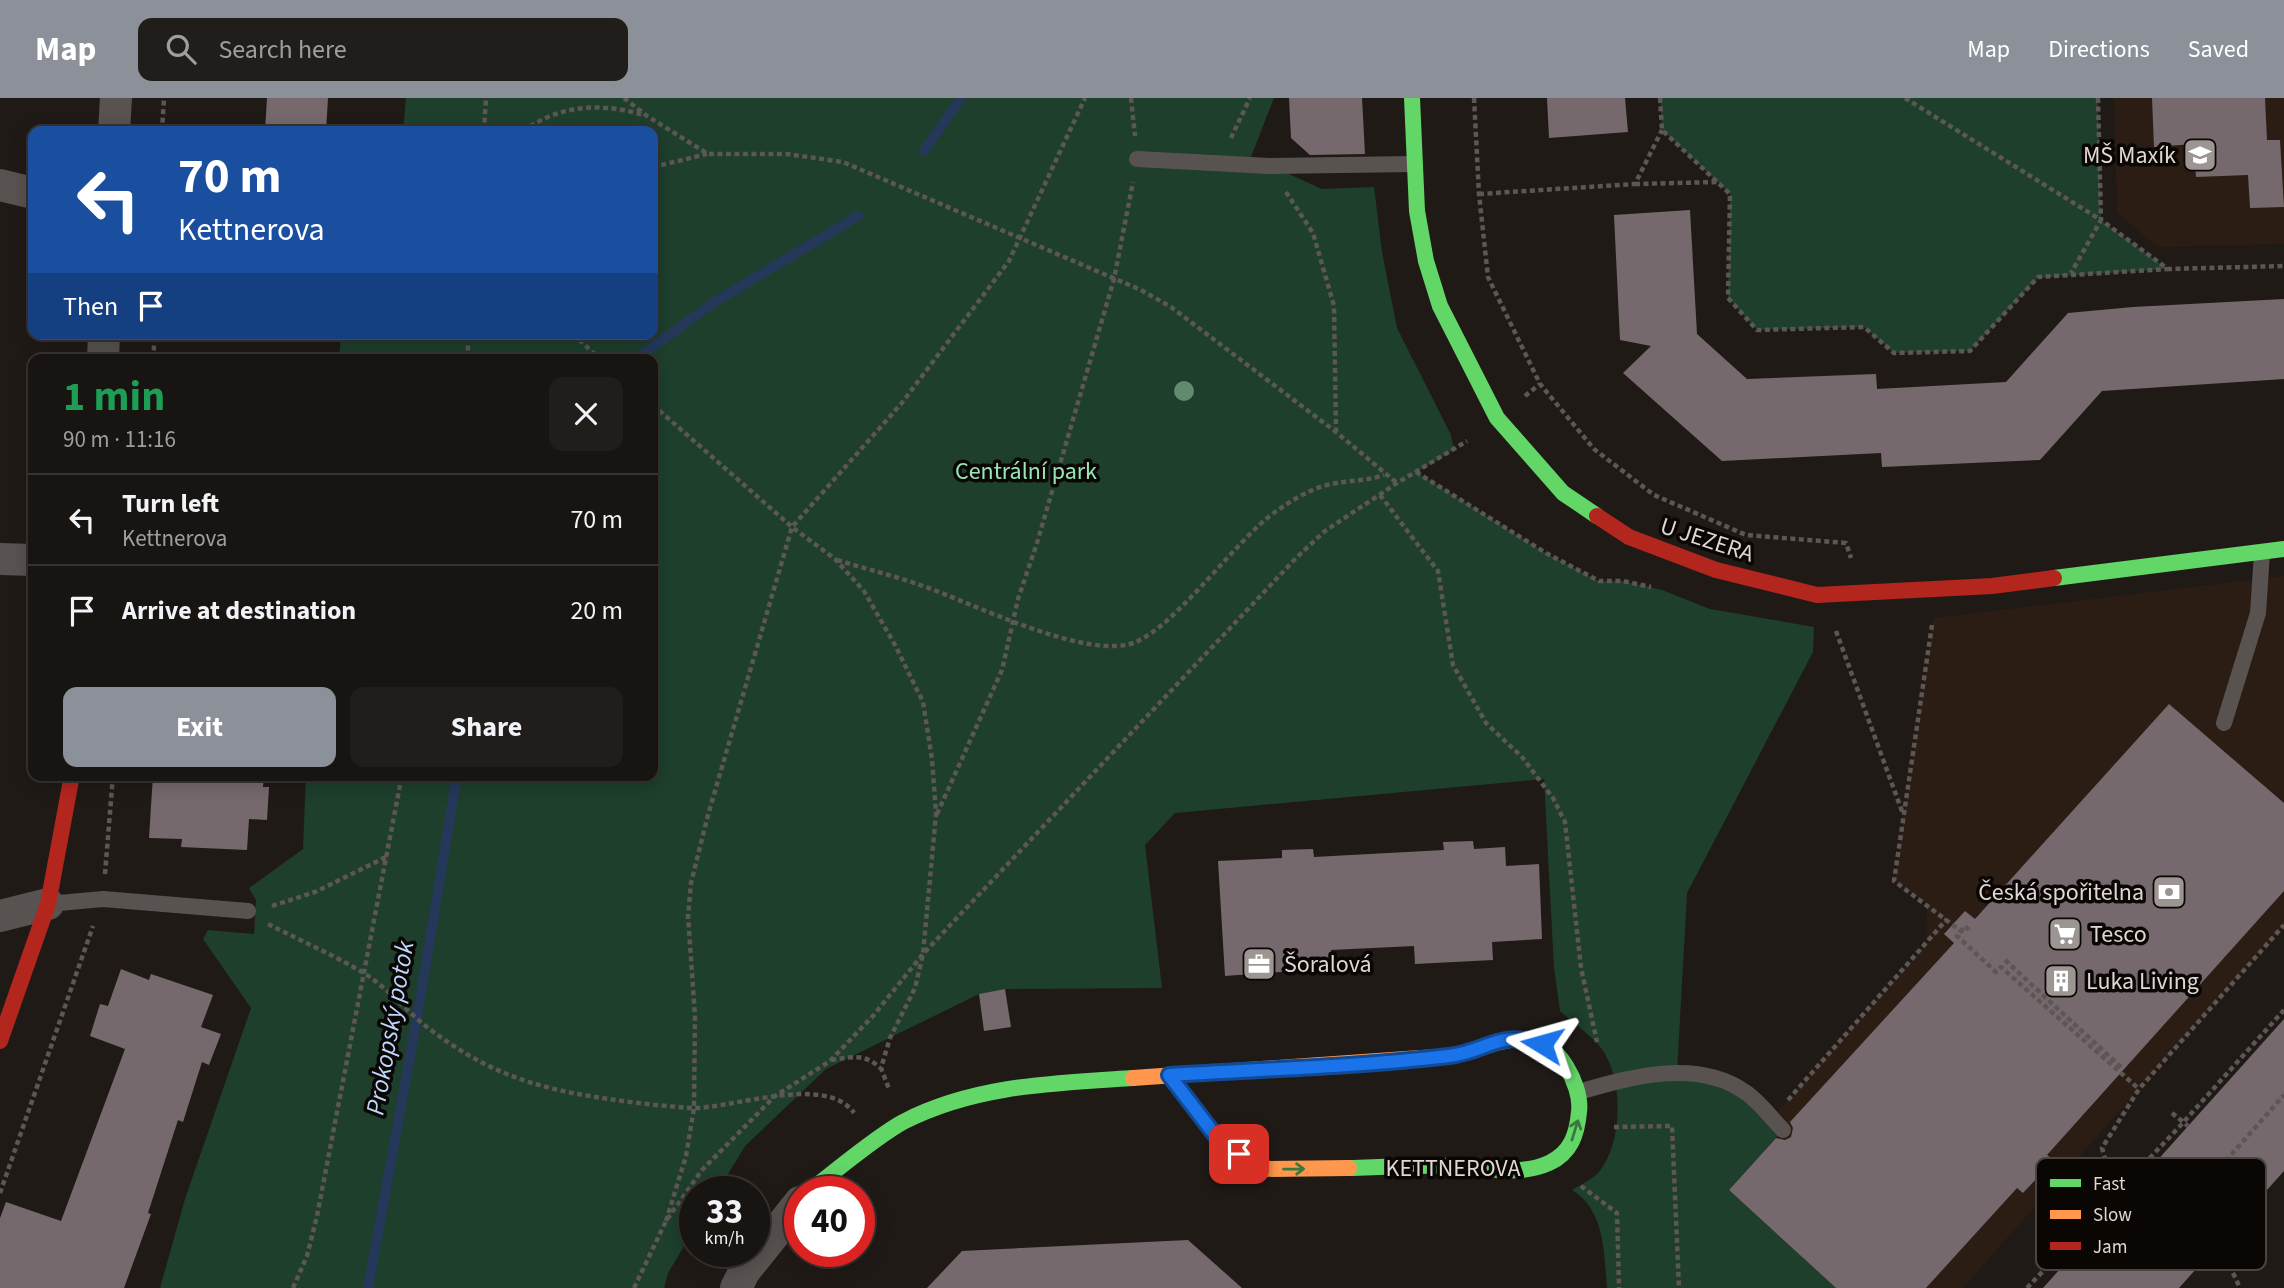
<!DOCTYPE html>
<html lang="en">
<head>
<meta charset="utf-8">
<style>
  :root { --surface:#181411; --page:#211d1a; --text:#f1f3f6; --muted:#9f9e9f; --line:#363331; --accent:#8c9099 }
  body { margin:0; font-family:"Source Sans 3",sans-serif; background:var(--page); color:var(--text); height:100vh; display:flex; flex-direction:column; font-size:26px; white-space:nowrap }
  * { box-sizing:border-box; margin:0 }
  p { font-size:23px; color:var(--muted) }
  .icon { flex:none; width:38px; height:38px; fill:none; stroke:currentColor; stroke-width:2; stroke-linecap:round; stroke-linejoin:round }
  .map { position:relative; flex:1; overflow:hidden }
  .drawer { position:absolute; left:28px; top:256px; width:630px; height:427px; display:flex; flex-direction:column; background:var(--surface); border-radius:14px; box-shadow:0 4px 18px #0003,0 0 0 2px var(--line) }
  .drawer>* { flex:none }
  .hud { position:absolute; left:28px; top:28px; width:630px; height:214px; border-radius:14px; box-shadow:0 4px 18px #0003,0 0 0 2px var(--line); background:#1a4fa0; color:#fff; overflow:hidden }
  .speed { position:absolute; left:679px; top:1078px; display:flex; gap:14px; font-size:35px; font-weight:700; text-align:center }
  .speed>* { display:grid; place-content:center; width:91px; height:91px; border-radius:50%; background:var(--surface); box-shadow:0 4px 18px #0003,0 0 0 2px var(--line); line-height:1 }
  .speed small { font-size:18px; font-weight:400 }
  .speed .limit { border:10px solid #d22; background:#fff; color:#111 }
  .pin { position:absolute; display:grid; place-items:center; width:60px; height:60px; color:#fff; margin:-30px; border-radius:14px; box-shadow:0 4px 10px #0006 }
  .me { position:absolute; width:77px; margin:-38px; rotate:278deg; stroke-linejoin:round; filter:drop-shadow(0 0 5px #0008) }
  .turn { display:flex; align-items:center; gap:24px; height:147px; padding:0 35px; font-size:32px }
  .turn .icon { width:91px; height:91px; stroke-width:2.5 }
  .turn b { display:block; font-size:49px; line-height:60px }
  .then { display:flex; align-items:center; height:66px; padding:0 35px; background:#0003; gap:14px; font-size:26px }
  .round { display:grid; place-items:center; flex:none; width:74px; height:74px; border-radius:14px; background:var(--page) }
  .headline { display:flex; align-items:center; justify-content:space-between; height:119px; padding:0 35px }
  h1 { font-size:42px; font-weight:700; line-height:52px; color:#1e9e55 }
  .cta { display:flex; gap:14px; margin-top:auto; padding:14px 35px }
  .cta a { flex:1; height:80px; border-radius:14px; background:var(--accent); color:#fff; font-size:28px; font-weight:700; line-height:80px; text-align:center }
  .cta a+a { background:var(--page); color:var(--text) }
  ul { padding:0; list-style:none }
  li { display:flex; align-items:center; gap:21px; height:91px; padding:0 35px; border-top:2px solid var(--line) }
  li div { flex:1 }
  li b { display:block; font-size:26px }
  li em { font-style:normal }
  header { display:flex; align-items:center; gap:42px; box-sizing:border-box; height:98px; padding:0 35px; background:var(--accent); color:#fff }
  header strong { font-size:33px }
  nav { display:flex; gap:38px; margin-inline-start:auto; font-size:24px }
  .search { width:490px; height:63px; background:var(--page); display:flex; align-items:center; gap:18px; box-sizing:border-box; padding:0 24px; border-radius:14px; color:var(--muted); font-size:26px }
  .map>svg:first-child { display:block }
</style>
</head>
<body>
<header>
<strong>Map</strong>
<div class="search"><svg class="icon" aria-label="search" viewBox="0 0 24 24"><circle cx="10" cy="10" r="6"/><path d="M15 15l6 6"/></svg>Search here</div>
<nav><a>Map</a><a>Directions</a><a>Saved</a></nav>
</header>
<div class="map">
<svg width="2284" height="1190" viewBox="0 0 2284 1190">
  <rect width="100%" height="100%" fill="#201a17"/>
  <!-- built -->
  <path fill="#2b1c14" d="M2114,0H2284V146L2157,149L2117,115Z
    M2284,478V827L1963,1190H1836L1729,1092L1783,1033L1772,1020L1926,846L1927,806L1894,783L1933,520Z"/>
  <!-- green -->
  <path fill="#1d3f2c" d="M406,0H1274L1249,64L1273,69L1322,91L1374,89L1382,154L1397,230L1451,337L1454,352L1417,374L1546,455L1599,483H1623L1662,492L1710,511L1814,529L1813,554L1687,795L1677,974L1716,979L1783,1032L1729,1092L1836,1190H1607C1604,1155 1605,1112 1572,1092C1580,1087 1593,1081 1599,1074C1623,1045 1624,980 1601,950C1590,936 1573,925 1560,913L1554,870L1544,681L1175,715L1145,747L1162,890L1005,891L979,896L826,971L745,1048L717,1094H695V1130L668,1175L664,1190H160L185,1101L251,910L203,841L208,832L254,836L256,802L249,790L303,751L306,677H653V261H339L341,236H653V33H403Z
    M1660,0H2098L2101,122L2168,171L2038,180L1970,253L1894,255L1864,229L1757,232L1728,200L1730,96L1662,32Z"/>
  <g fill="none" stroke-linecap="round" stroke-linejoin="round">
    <!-- stream -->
    <path stroke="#253859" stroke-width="10" d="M924,53L961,0
      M636,261L713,205L858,118
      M368,1190L418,914L457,677"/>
  </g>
  <!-- building -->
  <path fill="#75696d" d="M267,0H328L326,33H265Z
    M1289,0H1362L1365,56L1310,57L1291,40Z
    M1547,0H1625L1628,34L1549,40Z
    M2152,0H2265L2267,42H2280L2284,109L2250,110L2248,77L2196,79L2193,46L2154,49Z
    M1690,112L1697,236L1747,281L1876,276L1877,291L2006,284L2068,215L2133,209L2284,201V281L2102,293L2040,362L1882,369L1881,355L1722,363L1623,275L1651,248L1620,242L1614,117Z
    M2169,606L2284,705V793L2047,1057L2054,1062L2023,1095L2017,1090L1926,1190H1836L1729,1092L1776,1040L1785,1042L1791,1039L1793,1030L1790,1024L1954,845L1944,836L1965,813L1975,821Z
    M153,677H264L263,689H269L267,722L249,721L247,752L181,749L182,741L149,740Z
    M1473,743L1474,751L1505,749L1506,768L1539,766L1542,841L1492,844L1493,862L1415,866L1414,848L1331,852L1332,870L1225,878L1218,763L1282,760V752L1313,751L1314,759L1444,752L1443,744Z
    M121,871L149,882L151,876L213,897L201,929L221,936L209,967L202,964L183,1024L178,1022L148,1115L151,1116L124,1190H0V1120L6,1104L61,1123L125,951L90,938L100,906L108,908Z
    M1005,891L1011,929L984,933L979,896Z
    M2284,921V1073L2179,1190H2043Z
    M1188,1142L1242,1190H927L962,1153Z"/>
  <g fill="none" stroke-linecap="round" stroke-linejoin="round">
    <!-- path -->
    <path stroke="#5c5654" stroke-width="4.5" stroke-dasharray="5 3.5" stroke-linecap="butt" d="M624,0L647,18L708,56H787L843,64L1141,192L1171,209L1336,334L1397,385
      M1131,0L1135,38
      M1474,0L1479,96L1488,179L1540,286L1594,351L1654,397L1746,437L1846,445L1851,460
      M1660,0L1662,32L1730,96L1728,200L1757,232L1864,229L1894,255L1970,253L2038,179L2168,171
      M1905,0L2101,122L2071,175
      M2098,0L2101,122L2168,171L2284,168
      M162,33L164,0
      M484,33L486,0
      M523,33C559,7 601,4 643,17
      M1231,40L1250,0
      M653,69L707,56
      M1635,86L1717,84
      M1286,94L1313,135L1334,208L1336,333
      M1479,96L1635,86L1662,32
      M573,236L600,261
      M153,261L155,236
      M467,261L469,236
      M1525,298L1540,286
      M653,307L792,429L835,461L864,493L895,547L923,604L932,661L936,716L923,856L915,890L890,940L881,970L889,991
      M1416,374L1546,455L1599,483H1623L1651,489
      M1380,397L1438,473L1453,567L1486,625L1522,659L1553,700L1565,724L1581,870L1597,944
      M837,462C866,471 895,478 923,488C974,506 1073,556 1126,547C1168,540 1234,443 1275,414C1291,403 1308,392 1327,387C1347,382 1363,384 1384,377
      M1932,527L1894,783L1966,837
      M1836,533L1903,716
      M937,716L1002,572L1018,501L1037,445L1114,181L1133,84
      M105,776L113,677
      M272,808L315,794L386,759
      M268,826C299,842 332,856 362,874C387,889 405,912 427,929C481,971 530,989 596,999C627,1004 660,1008 691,1010C732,1011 826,975 854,1015
      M1969,832L1965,828L1957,838L1996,874L2001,869L2139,991
      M2005,862L2123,971
      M831,962C851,959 865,955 880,970
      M1788,1002L1947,821
      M2172,1015L2188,1028
      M1614,1029L1672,1028L1679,1190
      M1581,1088L1617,1115L1619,1190
      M0,1095L93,828
      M2115,1095L2102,1050L2139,991L2284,827
      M666,1123L686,1058L694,1010L695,918L688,818L691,785L708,717L792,429L901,306L1009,163L1085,0
      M2118,1163L2180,1091L2192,1101L2284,997
      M2129,1172L2192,1101
      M2233,1175L2240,1190
      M293,1190L307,1158L317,1118L402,677
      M634,1190L666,1123L702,1072L775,998L830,963L873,918L923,856L1297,459L1325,433L1397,385L1467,343
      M2027,1190L2180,1028L2284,912"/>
    <!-- lane -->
    <path stroke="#585350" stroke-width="16" d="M1137,61L1269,68L1414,66
      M2224,625L2258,515L2262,455
      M48,806L103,801L248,813
      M1579,994C1630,979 1697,960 1745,994C1759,1003 1771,1020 1783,1032"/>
    <!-- street -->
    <path stroke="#585350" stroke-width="32" d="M114,33L116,0
      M0,87L33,95
      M103,261L104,236
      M0,461L33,462
      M0,818L48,806
      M736,1190L744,1174L800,1104"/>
    <!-- fast -->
    <path stroke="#63d668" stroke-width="16" d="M1412,0L1417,113L1426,163L1440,208L1497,320L1563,395L1597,418
      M2054,480L2284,451
      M1349,1070C1382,1069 1416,1067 1450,1068C1483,1069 1518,1079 1549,1065C1571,1055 1577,1036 1579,1014C1581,999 1574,981 1566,968C1537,920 1492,949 1452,958C1442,960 1430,959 1420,960
      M808,1094C836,1073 874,1040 903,1024C974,987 1055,985 1133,980"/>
    <!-- slow -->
    <path stroke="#ff974d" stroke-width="16" d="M1169,977L1218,1041L1259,1071L1349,1070
      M1133,980L1420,960"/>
    <!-- jam -->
    <path stroke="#b3261e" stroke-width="16" d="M1597,418L1629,439L1716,472L1817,497L1992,488L2054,480
      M0,943L48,806L72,677"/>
  </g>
  <!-- trees -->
  <circle fill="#628a6f" cx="1184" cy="293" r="10"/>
  <!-- one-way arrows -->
  <defs><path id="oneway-shaft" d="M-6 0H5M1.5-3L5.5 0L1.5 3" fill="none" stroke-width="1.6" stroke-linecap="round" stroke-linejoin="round" transform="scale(1.75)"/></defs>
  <g stroke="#3b783b">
    <use href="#oneway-shaft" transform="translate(1575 1032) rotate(-73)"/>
    <use href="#oneway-shaft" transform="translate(1294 1071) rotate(-1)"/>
  </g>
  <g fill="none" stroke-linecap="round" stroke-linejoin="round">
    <defs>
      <path id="route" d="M1239,1056L1218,1041L1169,977C1262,971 1356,969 1449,958C1489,953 1497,932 1542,946"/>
    </defs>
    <!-- route casing -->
    <use href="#route" stroke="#114b97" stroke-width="18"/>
    <!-- route -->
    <use href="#route" stroke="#1a73e8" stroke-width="12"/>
  </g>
  <!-- icons -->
  <defs>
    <symbol id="school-square" viewBox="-11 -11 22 22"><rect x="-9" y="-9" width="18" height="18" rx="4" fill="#9c9591" stroke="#0a0604"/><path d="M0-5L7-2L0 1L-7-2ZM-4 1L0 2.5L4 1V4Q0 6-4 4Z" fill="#fff"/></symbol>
    <symbol id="bank-square" viewBox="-11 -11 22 22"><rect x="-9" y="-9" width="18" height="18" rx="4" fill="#9c9591" stroke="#0a0604"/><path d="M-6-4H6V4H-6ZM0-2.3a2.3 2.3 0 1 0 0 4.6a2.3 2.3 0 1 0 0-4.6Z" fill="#fff"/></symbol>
    <symbol id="supermarket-square" viewBox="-11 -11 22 22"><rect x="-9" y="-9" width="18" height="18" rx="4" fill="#9c9591" stroke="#0a0604"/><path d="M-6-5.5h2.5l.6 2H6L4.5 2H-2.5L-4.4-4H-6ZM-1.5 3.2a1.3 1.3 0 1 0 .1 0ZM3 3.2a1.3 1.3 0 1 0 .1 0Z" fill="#fff"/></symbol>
    <symbol id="office-square" viewBox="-11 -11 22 22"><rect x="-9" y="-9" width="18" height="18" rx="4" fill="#9c9591" stroke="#0a0604"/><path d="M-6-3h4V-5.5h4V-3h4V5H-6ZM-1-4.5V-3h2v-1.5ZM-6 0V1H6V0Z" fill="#fff"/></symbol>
    <symbol id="building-square" viewBox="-11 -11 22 22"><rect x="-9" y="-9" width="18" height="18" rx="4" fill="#9c9591" stroke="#0a0604"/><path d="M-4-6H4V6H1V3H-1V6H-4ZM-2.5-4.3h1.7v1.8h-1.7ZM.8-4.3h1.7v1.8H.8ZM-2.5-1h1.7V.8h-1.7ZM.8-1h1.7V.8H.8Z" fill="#fff"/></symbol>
  </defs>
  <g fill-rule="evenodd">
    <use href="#school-square" x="2181" y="38" width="38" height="38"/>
    <use href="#bank-square" x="2150" y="775" width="38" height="38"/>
    <use href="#supermarket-square" x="2046" y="817" width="38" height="38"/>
    <use href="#office-square" x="1240" y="847" width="38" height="38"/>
    <use href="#building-square" x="2042" y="864" width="38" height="38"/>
  </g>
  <g text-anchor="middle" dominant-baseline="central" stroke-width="7" stroke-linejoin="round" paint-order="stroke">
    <!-- poi labels -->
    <g font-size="24" fill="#dfd7d3" stroke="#0a0604" text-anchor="start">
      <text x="2176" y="57" text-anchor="end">MŠ Maxík</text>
      <text x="2144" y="794" text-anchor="end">Česká spořitelna</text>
      <text x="2090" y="836">Tesco</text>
      <text x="1284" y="866">Šoralová</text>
      <text x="2086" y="883">Luka Living</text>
    </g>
    <!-- park labels -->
    <g font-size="24" fill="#98e5b7" stroke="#0a0604">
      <text x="1026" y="373">Centrální park</text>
    </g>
    <!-- street labels -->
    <g font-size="24" fill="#dfd7d3" stroke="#0a0604">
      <text transform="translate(1707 442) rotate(18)">U JEZERA</text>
      <text x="1453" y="1070">KETTNEROVA</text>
    </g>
    <!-- water labels -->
    <g font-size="26" font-style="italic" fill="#bed6fc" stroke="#0a0604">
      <text transform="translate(390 930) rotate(-80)">Prokopský potok</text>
    </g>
  </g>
  <!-- legend -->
  <rect x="2036" y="1060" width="230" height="112" rx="10" fill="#0a0604" stroke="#4a4542" stroke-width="2"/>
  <rect x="2050" y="1081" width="31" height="8" fill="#63d668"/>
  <rect x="2050" y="1112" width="31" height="9" fill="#ff974d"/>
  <rect x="2050" y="1144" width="31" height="8" fill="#b3261e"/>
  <g font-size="19" fill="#dfd7d3">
    <text x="2093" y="1092">Fast</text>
    <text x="2093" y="1123">Slow</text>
    <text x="2093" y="1155">Jam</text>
  </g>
</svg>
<div class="speed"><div>33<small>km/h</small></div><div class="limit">40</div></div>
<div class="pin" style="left:1239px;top:1056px;background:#d93025"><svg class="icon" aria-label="arrive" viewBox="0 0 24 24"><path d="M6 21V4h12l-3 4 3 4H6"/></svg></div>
<svg class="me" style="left:1542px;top:946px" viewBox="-20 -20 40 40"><path d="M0-17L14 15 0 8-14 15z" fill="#1a73e8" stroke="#fff" stroke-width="4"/></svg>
<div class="hud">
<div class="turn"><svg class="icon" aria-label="left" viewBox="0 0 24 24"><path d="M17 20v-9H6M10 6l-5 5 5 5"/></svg><div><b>70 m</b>Kettnerova</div></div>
<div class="then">Then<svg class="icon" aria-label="arrive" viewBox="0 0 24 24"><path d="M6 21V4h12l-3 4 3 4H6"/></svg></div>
</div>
<section class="drawer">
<div class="headline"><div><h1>1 min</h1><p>90 m · 11:16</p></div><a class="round"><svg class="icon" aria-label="close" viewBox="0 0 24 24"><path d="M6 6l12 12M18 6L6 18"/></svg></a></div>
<ul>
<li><svg class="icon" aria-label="left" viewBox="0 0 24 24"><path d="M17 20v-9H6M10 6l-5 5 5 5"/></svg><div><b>Turn left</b><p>Kettnerova</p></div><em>70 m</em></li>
<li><svg class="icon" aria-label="arrive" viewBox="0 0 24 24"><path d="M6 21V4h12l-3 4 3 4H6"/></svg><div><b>Arrive at destination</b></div><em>20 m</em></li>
</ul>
<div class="cta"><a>Exit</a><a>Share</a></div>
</section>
</div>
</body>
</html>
